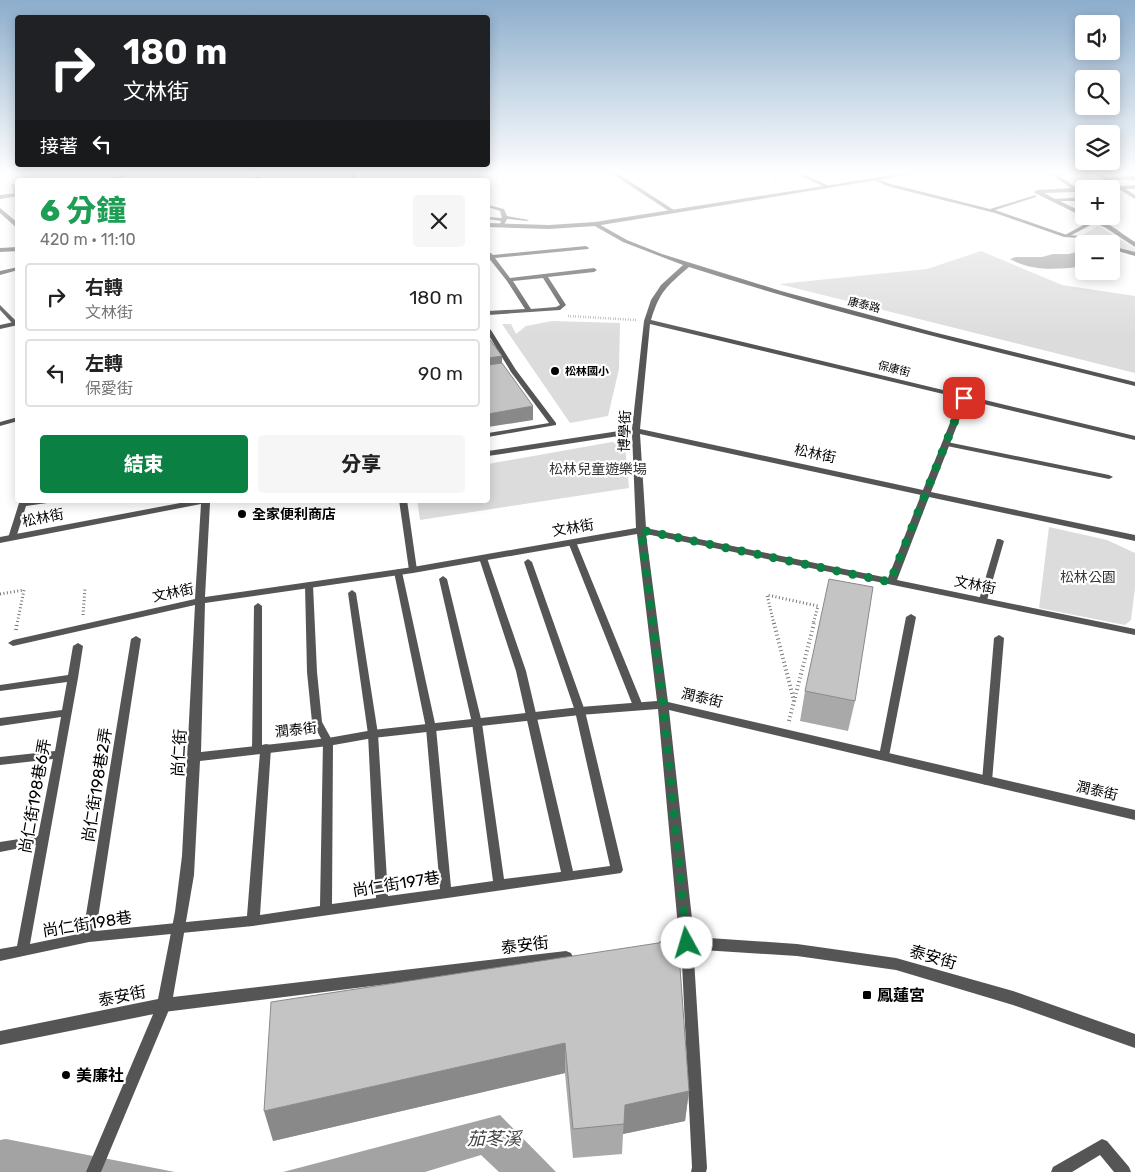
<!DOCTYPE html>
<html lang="zh-TW">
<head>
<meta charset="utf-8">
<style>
  :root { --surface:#fff; --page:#f6f6f6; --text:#222; --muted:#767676; --line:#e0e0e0; --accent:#0b8043 }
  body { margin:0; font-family:Rubik,"Noto Sans TC",sans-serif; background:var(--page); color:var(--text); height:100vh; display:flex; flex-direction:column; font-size:19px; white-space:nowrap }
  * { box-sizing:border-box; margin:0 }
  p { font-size:16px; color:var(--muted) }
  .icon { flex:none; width:28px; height:28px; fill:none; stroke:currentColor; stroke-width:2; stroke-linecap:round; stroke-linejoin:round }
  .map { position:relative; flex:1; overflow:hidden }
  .details { position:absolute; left:15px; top:178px; width:475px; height:325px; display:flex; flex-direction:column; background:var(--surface); border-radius:5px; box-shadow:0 2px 12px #0003 }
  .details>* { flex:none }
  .top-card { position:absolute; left:15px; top:15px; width:475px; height:152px; border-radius:5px; box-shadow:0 2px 12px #0003; background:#202124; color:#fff; overflow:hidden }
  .controls { position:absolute; left:1075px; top:15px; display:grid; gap:10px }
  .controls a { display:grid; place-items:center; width:45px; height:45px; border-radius:5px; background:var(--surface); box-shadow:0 2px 12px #0003; font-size:25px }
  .pin { position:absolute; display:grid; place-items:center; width:42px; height:42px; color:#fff; margin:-21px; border-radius:10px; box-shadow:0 2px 8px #0006 }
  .me { position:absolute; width:55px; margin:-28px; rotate:354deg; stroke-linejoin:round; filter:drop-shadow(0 0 4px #0008) }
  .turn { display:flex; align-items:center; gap:18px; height:105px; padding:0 25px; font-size:22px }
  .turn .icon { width:65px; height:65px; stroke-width:2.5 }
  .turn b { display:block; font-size:35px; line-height:42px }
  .then { display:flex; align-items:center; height:48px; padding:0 25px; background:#0003; gap:10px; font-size:19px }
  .round { display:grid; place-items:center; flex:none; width:52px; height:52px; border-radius:5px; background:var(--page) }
  .overview { display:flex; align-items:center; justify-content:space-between; height:85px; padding:0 25px }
  h1 { font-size:30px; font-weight:800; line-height:38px; color:#1e9e55 }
  .primary-button { display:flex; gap:10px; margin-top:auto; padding:10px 25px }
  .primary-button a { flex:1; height:58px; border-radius:5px; background:var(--accent); color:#fff; font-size:20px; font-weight:800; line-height:58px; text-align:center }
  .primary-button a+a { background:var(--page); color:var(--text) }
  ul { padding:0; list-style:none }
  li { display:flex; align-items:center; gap:15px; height:68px; margin:0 10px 8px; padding:0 15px; border:2px solid var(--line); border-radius:5px }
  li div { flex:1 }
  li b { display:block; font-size:19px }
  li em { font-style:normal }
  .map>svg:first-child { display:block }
</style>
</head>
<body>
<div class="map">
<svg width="1135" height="1172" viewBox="0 0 1135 1172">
  <rect width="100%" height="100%" fill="#fff"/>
  <!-- green -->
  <path fill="#dcdcdc" d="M154,173H184L179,180H115Z
    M1098,226L1135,248V253L1111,246V244L1081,236Z
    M981,251L1062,285L1135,296V373L779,284L927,269Z
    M552,321L620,323L619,369L608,416L570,423L502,324H511L516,334L526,326Z
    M612,442L625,446L629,488L420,520L417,500H488V464Z
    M1049,527L1107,540L1135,553V588L1131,620L1125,625L1039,608Z"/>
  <!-- water -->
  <path fill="#a3a3a3" d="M1084,250V266L1081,267C1056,269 1033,272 1010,259L1016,257H1042L1053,254H1069Z
    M500,1115L556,1172H499L481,1155L425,1172H283Z
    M6,1139L175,1172H0V1140Z"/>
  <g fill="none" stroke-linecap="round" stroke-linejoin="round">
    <!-- path-far3 -->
    <path stroke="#777" stroke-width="2" stroke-dasharray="0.5 1" stroke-linecap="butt" d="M773,173L774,180L778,182"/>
    <!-- path-far2 -->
    <path stroke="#777" stroke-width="2.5" stroke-dasharray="0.5 2" stroke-linecap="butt" d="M568,316L636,320"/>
    <!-- path-far1 -->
    <path stroke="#777" stroke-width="3" stroke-dasharray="1 2.5" stroke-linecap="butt" d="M0,594L24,590L17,624
      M83,615L85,588
      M774,624L767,595L818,606L813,624"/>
    <!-- path -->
    <path stroke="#777" stroke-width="4" stroke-dasharray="1 3" stroke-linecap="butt" d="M774,623L794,701
      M16,630L17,623
      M789,721L814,623"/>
    <!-- service -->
    <path fill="#555" fill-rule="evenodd" d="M352,173H356V180H352Z
      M794,173H801L829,186L825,187Z
      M260,176L262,178L246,180V179Z
      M874,178L891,184L990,209L1036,195V197L995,210L1067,235L1083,236L1103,244H1095L1080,238L1064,237L995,213L887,186L874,180Z
      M488,205L504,209L507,216L529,220L527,221L507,219L503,227H499L501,221L488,219V217L502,218L500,211L488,207Z
      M586,246L589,248L588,249L495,258L510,278L594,268L597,270L594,272L548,277L566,305L560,310L488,315V311L525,309L507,281L488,257V253H491L493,255ZM543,278L560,305L556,307L531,309L513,281Z
      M1111,246L1135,252V256L1111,249Z
      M18,267V270L0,275V271Z
      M0,305L17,322V324H13L0,310Z
      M488,328L491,330L516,370L556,423V425L488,437V433L549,423L511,372L488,334Z
      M18,417V421L0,426V422Z
      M944,442H947L1109,475L1113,477L1109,479L947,446L943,444Z
      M20,500H58L54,502L26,506L16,538L12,540L8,538Z
      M399,500H407L417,570L413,573L409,570Z
      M997,539H1000L1004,541L987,600L983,603L979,600Z
      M569,540H575L576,542L643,706L642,708H634L633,706L568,542Z
      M483,555L487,558L526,671L573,871L610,866L575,711L524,562L528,559L532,562L585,711L623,870L621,873L253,926L89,942L0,961V949L17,946L36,845L0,852V842L38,836L53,759L0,765V757L55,751L61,717L0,726V718L62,710L67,682L0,691V685L68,675L73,646L78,643L83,646L78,678L30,944L83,933L131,639L136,636L141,639L96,931L247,916L260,752H253L252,749L254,606L258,603L262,606V745L266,744L270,745L271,748L260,915L320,906L323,742L312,722L307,672L305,585L309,582L313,585L317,672L322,722L333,742L332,904L376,898L368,734L348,593L352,590L356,593L378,734L388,896L440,889L426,728L394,572L398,569L402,572L436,728L451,887L493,881L472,723L439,579L443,576L447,579L482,723L504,879L561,872L516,671L479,558Z
      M911,614L916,617L889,756L888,759L884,760L880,759L879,756L906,617Z
      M999,635L1004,638L992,781L991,784L987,785L983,784L982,781L994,638Z
      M687,938L691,939L693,943L707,1168L706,1172H691L692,1167L681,943L683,939Z
      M164,999L169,1001L171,1005L101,1172H86L157,1005L159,1001Z
      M1102,1139L1107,1141L1129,1167L1131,1172H1114L1100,1155L1072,1172H1051L1053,1167Z"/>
    <!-- minor -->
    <path fill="#555" fill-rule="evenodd" d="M130,173H143L111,180H100Z
      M611,173H617L677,212L672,213Z
      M1055,173L1077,188L1086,189L1077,192L1044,193L1055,199L1084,197V201H1060L1084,213V216C1102,216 1120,233 1135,242V247L1106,228L1035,193L1034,192L1037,190L1071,188L1053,176Z
      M1094,173H1100L1107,177L1135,176V180H1111L1121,186L1135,185V189H1126L1135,195V199L1119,189H1095L1114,187Z
      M18,193V196L0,199V195Z
      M0,208L18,223V229L0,213Z
      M595,222L627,240L662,254L781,291L933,332L1135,382V386C985,349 835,314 689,267C666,287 660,291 651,320L1135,436V440L967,400L931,492L1135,535V541L929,497L897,580L1135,629V635L646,534L668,702L1135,810V820L669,710L694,937L797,944L896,958L1013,991L1135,1034V1048L1013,1005L896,970L797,956L687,949L665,951L660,949L658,945L660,941L679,938L658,709L580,715L373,738L328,746L200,761L194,875L173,997L566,951L571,953L573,957L571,961L164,1012L0,1045V1031L158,999L175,912L182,856L195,605L13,646L8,643L13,640L195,599L201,504L0,543V537L196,500H214L210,503L205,597L413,567L636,528L632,434L488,456V451L632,429L644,321L651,300L661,285L683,265L623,242L593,225L592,224ZM650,324L960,398L923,490L640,429ZM640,434L921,495L888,578L646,528ZM637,534L657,701L580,707L373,730L328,738L201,752L205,603L413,573Z
      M1089,222L1094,223L1068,237L1063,236Z
      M488,255L492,256L493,257L488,259Z
      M18,321V325L0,329V325Z"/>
    <!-- tertiary -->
    <path fill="#555" fill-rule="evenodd" d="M906,173H920L595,226L549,229L488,227V223L549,225L595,222Z
      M18,247V251L0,252V248Z"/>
  </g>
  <!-- wall -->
  <path fill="#a9a9a9" d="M18,184V205L11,185Z
    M805,691L855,701L848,731L800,721Z
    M678,940L689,1091L685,1121L623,1134L622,1154L573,1158L565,1073L273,1141Z"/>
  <!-- shaded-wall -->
  <path fill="#898989" d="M95,173H114L95,177Z
    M502,356V369L488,371V358Z
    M533,406V420L488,427V414Z
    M565,1043V1073L273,1141L264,1111Z
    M689,1091L685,1121L623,1134L625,1105Z"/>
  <!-- building -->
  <path fill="#c4c4c4" stroke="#898989" d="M47,178L49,180H38Z
    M18,184V190L11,185Z
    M488,337L502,356L488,358Z
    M502,363L533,406L488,414V365Z
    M829,579L873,587L855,701L805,691Z
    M678,940L689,1091L625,1105L624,1124L573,1129L565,1043L264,1111L271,1002Z"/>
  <!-- sky -->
  <linearGradient id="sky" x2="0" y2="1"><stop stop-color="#8cadcc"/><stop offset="0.51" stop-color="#fff"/><stop offset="1" stop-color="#fff" stop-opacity="0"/></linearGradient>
  <rect width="1135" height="338" fill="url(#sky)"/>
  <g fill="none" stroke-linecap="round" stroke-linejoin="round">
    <!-- route -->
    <path stroke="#0b8043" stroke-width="9" stroke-dasharray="0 16.2" d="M687,943L663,704L641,530L890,582L964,398"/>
  </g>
  <!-- markers -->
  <g fill="#000" stroke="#fff" stroke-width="2">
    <circle cx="555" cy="371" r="5"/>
    <circle cx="242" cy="514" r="5"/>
    <rect x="862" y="990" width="10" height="10" rx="2.5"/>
    <circle cx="66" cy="1075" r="5"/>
  </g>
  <g text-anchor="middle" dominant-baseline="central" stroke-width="4.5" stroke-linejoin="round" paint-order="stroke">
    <!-- far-street labels -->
    <g font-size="11" fill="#000" stroke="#fff">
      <text transform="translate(864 305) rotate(14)">康泰路</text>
      <text transform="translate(894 369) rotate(14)">保康街</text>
    </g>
    <!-- far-poi labels -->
    <g font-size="11" font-weight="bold" fill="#000" stroke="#fff" text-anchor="start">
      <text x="565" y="371">松林國小</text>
    </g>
    <!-- street labels -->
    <g font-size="14" fill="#000" stroke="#fff">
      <text transform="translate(625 431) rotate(-88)">博學街</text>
      <text transform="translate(815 454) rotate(12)">松林街</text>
      <text transform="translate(43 518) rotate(-11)">松林街</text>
      <text transform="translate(573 528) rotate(-10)">文林街</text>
      <text transform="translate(975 585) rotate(11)">文林街</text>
      <text transform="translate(173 593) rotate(-12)">文林街</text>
      <text transform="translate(702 698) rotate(13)">潤泰街</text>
      <text transform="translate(296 730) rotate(-6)">潤泰街</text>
      <text transform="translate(1097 791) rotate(13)">潤泰街</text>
    </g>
    <!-- park labels -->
    <g font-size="14" fill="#333" stroke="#fff">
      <text x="598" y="469">松林兒童遊樂場</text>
      <text x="1088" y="577">松林公園</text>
    </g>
    <!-- poi labels -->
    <g font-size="14" font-weight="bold" fill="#000" stroke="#fff" text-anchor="start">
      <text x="252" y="514">全家便利商店</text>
    </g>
    <!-- near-street labels -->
    <g font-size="16" fill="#000" stroke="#fff">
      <text transform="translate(179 753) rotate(-87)">尚仁街</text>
      <text transform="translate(97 785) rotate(-81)">尚仁街198巷2弄</text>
      <text transform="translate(35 796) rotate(-80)">尚仁街198巷6弄</text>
      <text transform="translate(396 884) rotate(-9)">尚仁街197巷</text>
      <text transform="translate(87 924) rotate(-9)">尚仁街198巷</text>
      <text transform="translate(525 945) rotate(-7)">泰安街</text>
      <text transform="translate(933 957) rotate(16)">泰安街</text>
      <text transform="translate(122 996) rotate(-11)">泰安街</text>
    </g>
    <!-- near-poi labels -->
    <g font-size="16" font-weight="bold" fill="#000" stroke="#fff" text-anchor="start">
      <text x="877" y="995">鳳蓮宮</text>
      <text x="76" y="1075">美廉社</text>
    </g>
    <!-- near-water labels -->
    <g font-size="18" font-style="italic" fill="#444" stroke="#fff">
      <text x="494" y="1139">茄苳溪</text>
    </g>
  </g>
</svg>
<div class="controls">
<a><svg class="icon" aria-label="sound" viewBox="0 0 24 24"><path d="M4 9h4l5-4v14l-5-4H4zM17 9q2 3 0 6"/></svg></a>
<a><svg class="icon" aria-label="search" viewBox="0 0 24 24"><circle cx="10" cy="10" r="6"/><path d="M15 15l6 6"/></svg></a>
<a><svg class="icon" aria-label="layers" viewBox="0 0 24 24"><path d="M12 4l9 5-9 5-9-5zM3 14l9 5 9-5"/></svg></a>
<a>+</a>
<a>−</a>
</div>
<div class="pin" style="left:964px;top:398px;background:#d93025"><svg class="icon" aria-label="arrive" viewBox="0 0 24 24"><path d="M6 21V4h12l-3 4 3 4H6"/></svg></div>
<svg class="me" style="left:687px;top:943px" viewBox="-20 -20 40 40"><circle r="19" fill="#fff"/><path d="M0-13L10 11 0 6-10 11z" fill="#0b8043"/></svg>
<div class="top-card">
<div class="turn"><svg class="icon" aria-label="right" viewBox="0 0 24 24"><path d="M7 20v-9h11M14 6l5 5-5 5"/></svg><div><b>180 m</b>文林街</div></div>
<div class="then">接著<svg class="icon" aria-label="left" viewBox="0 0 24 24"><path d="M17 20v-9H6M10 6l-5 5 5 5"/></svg></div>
</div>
<section class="details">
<div class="overview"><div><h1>6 分鐘</h1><p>420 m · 11:10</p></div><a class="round"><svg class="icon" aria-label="close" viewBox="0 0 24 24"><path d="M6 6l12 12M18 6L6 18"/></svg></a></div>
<ul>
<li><svg class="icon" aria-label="right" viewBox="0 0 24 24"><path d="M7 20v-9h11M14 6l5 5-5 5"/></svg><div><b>右轉</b><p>文林街</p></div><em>180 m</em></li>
<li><svg class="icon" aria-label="left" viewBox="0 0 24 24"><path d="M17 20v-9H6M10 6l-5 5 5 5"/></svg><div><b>左轉</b><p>保愛街</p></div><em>90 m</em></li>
</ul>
<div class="primary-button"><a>結束</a><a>分享</a></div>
</section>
</div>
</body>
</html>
